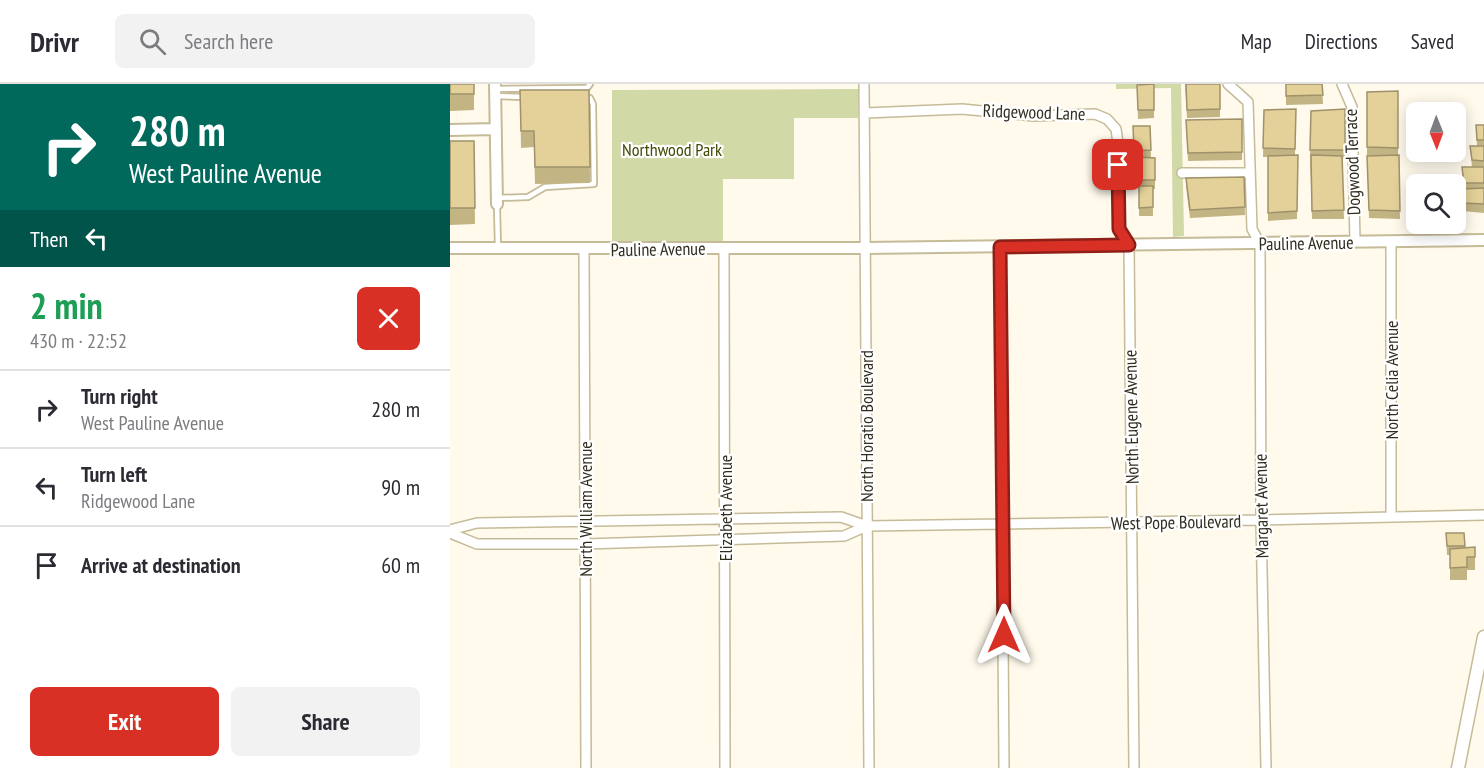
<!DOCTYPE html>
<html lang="en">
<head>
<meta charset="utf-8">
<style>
  :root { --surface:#fff; --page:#f2f2f3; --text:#2b2b33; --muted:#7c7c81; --line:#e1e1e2; --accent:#d93025 }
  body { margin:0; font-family:"PT Sans Narrow",sans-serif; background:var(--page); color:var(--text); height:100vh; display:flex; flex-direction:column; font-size:22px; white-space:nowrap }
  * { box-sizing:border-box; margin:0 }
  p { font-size:20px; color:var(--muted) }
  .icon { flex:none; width:33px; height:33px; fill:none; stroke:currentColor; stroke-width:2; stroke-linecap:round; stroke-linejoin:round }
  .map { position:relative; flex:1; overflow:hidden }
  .details { display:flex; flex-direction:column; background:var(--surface); width:450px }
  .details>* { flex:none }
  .banner { background:#00695c; color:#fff; overflow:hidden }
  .needle { width:39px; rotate:179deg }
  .tools { position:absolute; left:956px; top:18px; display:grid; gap:12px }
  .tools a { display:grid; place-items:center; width:60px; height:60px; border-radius:9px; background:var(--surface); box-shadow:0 3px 15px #0003; font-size:30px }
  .pin { position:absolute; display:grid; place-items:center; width:51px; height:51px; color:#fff; margin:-26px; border-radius:12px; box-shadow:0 3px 9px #0006 }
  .me { position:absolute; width:66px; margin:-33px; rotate:0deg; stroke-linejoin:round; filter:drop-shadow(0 0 4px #0008) }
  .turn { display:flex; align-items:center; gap:21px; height:126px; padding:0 30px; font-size:27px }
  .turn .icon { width:78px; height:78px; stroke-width:2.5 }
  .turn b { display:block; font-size:42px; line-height:51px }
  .then { display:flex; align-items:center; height:57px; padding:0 30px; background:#0003; gap:12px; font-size:22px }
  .round { display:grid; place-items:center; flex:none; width:63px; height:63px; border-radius:9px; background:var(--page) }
  .head { display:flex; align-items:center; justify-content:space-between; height:102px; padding:0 30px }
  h1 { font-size:36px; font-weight:800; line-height:45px; color:#1e9e55 }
  .cta { display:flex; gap:12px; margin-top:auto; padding:12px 30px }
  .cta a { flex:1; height:69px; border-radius:9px; background:var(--accent); color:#fff; font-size:24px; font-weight:800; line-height:69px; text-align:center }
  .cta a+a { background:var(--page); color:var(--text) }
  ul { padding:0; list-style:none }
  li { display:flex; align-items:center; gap:18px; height:78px; padding:0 30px; border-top:2px solid var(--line) }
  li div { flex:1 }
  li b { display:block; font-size:22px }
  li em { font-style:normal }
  header { display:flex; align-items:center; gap:36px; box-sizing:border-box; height:84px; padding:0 30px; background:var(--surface); border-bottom:2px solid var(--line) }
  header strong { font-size:28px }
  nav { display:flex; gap:33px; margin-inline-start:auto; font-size:21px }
  .search { width:420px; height:54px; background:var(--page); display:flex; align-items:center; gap:15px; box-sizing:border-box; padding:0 21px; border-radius:9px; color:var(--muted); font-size:22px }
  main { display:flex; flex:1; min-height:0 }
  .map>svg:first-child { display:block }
</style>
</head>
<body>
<header>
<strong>Drivr</strong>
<div class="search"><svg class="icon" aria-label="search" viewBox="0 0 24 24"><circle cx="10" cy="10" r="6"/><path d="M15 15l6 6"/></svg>Search here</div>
<nav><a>Map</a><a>Directions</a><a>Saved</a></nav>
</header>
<main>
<section class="details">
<div class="banner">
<div class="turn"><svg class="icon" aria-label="right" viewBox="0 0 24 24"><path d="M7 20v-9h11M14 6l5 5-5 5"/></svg><div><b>280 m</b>West Pauline Avenue</div></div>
<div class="then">Then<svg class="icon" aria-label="left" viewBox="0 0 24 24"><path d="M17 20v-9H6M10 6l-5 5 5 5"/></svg></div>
</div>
<div class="head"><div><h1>2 min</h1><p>430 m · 22:52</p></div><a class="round" style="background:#d93025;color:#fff"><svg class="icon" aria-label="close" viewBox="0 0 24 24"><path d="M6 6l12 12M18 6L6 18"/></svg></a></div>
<ul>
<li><svg class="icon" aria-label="right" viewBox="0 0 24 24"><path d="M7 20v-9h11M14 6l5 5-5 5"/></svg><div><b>Turn right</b><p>West Pauline Avenue</p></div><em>280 m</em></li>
<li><svg class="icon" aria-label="left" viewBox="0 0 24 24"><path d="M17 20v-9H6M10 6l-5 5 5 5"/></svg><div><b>Turn left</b><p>Ridgewood Lane</p></div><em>90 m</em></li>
<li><svg class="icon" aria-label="arrive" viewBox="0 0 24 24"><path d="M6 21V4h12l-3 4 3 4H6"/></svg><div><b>Arrive at destination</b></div><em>60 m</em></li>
</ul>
<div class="cta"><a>Exit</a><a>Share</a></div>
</section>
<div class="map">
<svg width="1034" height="684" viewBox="0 0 1034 684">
  <rect width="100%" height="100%" fill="#fffaec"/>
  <!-- green -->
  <path fill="#d1d9a6" d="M666,0H731L734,152L723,153L721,4L666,5Z
    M408,5V34H344V95H273V158H162V6Z"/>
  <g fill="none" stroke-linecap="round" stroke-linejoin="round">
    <defs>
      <path id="service" d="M45,5L133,4H137L140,0
        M45,12L75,13
        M47,114L78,113L95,103L144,100L143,20L140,14L135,13
        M47,122L48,164"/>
      <path id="minor" d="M414,0L419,684
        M778,0L798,18L802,145L810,160L811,436L816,684
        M892,0L902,23L905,158
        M415,29L512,25L583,32L645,30L657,35L666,45L668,59L669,145L679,161L684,684
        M732,89H800
        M941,158V433
        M550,163L554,684
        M274,164L275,684
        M134,165L136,684
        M0,446L27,439L391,433L417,442L811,436L1034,431
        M0,449L27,460H135L394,452L417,442"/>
      <path id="tertiary" d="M45,0L47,120
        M0,46L46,45
        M0,164H415L1034,156"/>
      <path id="secondary" d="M1008,684L1034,553"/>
    </defs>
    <!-- service casing -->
    <use href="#service" stroke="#c5bb98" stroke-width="8"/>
    <!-- minor casing -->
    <use href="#minor" stroke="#c5bb98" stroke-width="12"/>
    <!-- tertiary casing -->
    <use href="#tertiary" stroke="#c5bb98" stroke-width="14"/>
    <!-- secondary casing -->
    <use href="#secondary" stroke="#c5bb98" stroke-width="15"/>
    <!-- service -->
    <use href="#service" stroke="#fff" stroke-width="4.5"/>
    <!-- minor -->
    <use href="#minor" stroke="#fff" stroke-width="9"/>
    <!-- tertiary -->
    <use href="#tertiary" stroke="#fff" stroke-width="10"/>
    <!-- secondary -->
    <use href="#secondary" stroke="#fff" stroke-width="12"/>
  </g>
  <!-- wall -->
  <path fill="#c3b484" d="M0,0H24V26L0,27Z
    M704,0V34L688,35L687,1Z
    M735,0H770V33L737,34Z
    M836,0H872L873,20L836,21Z
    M70,6H139L140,99L85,100L84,63L71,64Z
    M948,7V71L950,135L919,134L917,71V8Z
    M846,25L845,71H848L847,135L818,137V73H813L814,26Z
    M895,25V74H892L894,135H862L860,74L861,27Z
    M792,35V76L738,77L736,36Z
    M1026,41H1034V129L1013,127L1014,105L1012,83H1022L1020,62H1027Z
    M683,42H700L701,74H705V105H703V132H689V104H686V75H684Z
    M0,57H24L25,140L0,141Z
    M794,93L795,131L740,134L736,102V94Z
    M996,449H1014L1015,464L1025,463V486H1017V496H1000V471H997Z"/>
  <!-- building -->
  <path fill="#e3d199" stroke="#9f926b" stroke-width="1.5" d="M0,0H24V10H0Z
    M704,0V26H688L687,1Z
    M736,0H770V25L737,26Z
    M836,0H872L873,11L836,12Z
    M70,6H139L140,83H85L84,47H71Z
    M948,7V64L917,63V8Z
    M846,25L845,65L813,64L814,26Z
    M895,25V66H860L861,27Z
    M792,35V68L738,69L736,36Z
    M1026,41H1034V56H1027Z
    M683,42H700L701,66L684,67Z
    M0,57H24L25,124H0Z
    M1020,62H1034V77L1022,76Z
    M848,71L847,127L818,129V72Z
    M861,71L892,72L894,126L862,127Z
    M949,71L950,127L919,126L917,72Z
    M686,73L705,74V96H686Z
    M1012,83H1034V99H1014Z
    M794,93L795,123L740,126L736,94Z
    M689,102H703V123L689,124Z
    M1034,104V120L1013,119V105Z
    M996,449H1014L1015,462H997Z
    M1025,463V473H1017V483L1000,484V465Z"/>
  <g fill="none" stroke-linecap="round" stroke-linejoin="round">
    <defs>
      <path id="route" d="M554,551L550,163L679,161L669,145L668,81"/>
    </defs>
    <!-- route casing -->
    <use href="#route" stroke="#8d1f18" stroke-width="15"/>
    <!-- route -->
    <use href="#route" stroke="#d93025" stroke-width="10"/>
  </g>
  <g text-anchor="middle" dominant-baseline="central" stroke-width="4.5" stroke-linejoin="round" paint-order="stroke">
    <!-- street labels -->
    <g font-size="18" fill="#302c1e" stroke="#fff">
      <text transform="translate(584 28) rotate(2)">Ridgewood Lane</text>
      <text transform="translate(902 78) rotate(-92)">Dogwood Terrace</text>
      <text transform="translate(856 159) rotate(-1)">Pauline Avenue</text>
      <text transform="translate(208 165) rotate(-1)">Pauline Avenue</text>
      <text transform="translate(941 296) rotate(-90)">North Celia Avenue</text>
      <text transform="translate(681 333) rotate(-91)">North Eugene Avenue</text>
      <text transform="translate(416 342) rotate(-90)">North Horatio Boulevard</text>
      <text transform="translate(811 422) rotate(-91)">Margaret Avenue</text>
      <text transform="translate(275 424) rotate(-90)">Elizabeth Avenue</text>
      <text transform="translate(135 425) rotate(-90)">North William Avenue</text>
      <text transform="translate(726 438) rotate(-1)">West Pope Boulevard</text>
    </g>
    <!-- park labels -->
    <g font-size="18" fill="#444a06" stroke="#fff">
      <text x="222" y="65">Northwood Park</text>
    </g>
  </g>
</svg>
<div class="tools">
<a><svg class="needle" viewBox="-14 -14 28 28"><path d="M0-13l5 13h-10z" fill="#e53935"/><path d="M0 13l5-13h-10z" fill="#7c7c81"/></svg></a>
<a><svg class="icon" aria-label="search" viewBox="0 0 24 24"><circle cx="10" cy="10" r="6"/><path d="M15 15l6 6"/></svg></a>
</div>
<div class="pin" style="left:668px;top:81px;background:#d93025"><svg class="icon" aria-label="arrive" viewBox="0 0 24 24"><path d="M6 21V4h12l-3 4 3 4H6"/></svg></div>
<svg class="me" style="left:554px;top:551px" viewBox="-20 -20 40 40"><path d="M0-17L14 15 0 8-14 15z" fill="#d93025" stroke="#fff" stroke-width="4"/></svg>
</div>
</main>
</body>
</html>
